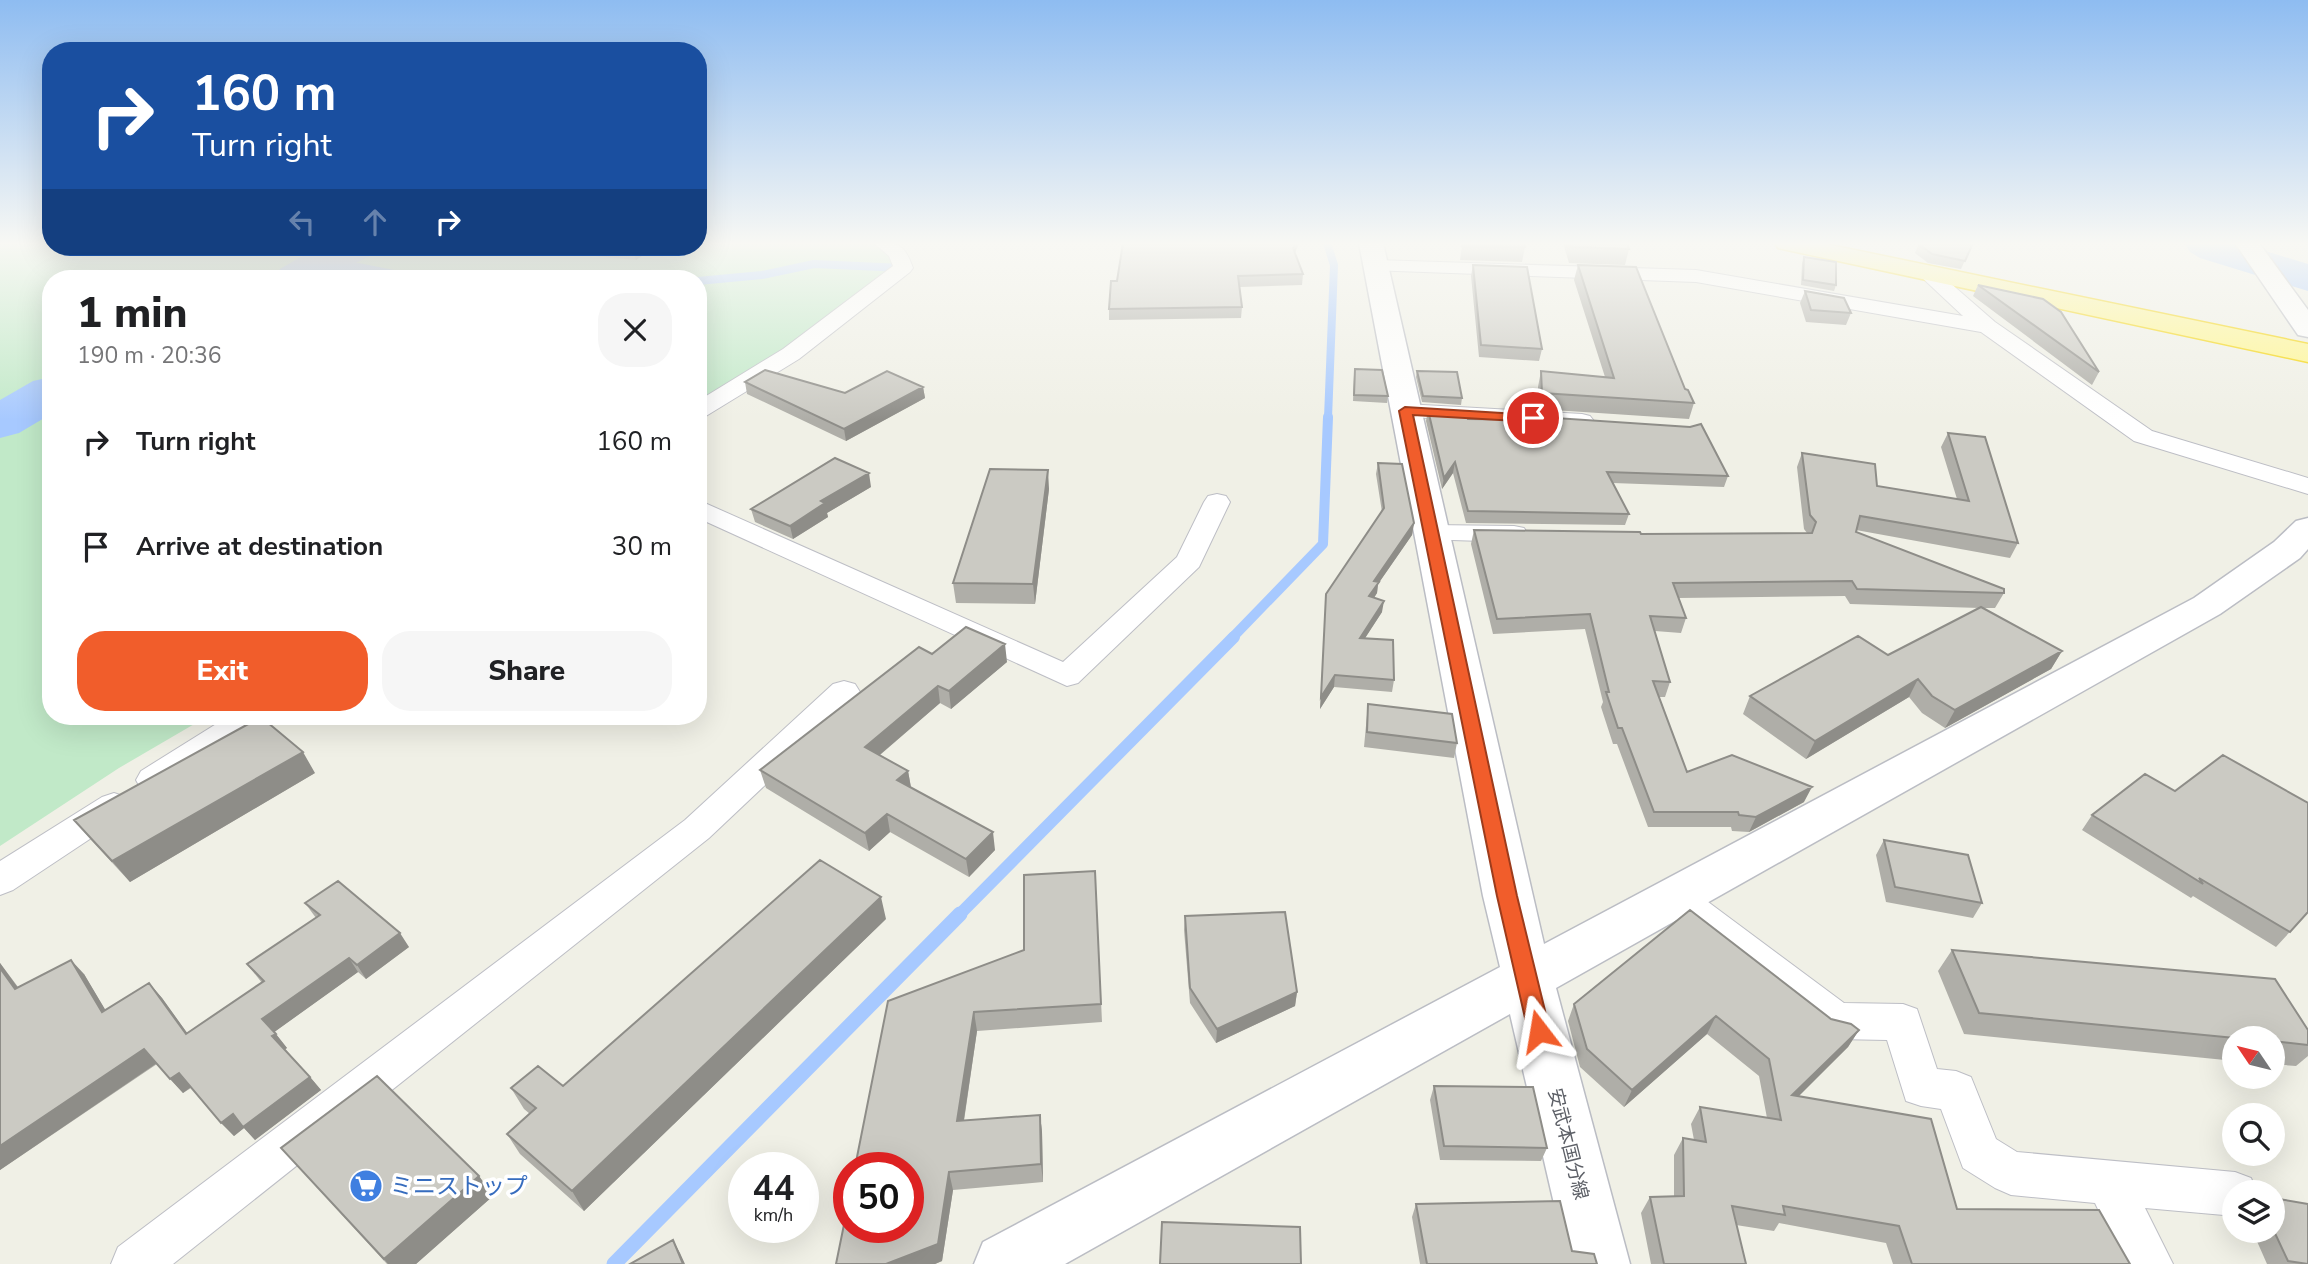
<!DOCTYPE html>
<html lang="en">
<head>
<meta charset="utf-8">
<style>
  :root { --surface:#fff; --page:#f6f6f6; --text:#202124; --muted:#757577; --accent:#f15d2b }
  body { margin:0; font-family:"Nunito Sans","Noto Sans JP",sans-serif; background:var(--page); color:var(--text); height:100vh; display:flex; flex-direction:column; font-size:26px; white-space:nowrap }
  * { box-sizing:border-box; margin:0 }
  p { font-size:23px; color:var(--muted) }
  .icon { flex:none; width:38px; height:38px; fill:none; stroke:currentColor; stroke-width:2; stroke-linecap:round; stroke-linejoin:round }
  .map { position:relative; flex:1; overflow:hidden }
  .panel { position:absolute; left:42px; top:270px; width:665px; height:455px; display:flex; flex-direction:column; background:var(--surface); border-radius:28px; box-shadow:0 7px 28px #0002 }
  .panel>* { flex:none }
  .guide { position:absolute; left:42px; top:42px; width:665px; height:214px; border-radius:28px; box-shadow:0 7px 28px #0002; background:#1a4fa0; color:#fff; overflow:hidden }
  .needle { width:46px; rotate:305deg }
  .buttons { position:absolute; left:2222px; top:1026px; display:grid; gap:14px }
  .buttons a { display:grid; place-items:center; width:63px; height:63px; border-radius:50%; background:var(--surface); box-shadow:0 7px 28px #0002; font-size:35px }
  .speed { position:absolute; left:728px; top:1152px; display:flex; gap:14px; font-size:35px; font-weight:700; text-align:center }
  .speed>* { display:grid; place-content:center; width:91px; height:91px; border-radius:50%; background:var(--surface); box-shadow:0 7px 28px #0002; line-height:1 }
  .speed small { font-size:18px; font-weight:400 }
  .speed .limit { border:10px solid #d22; background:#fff; color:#111 }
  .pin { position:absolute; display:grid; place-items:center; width:60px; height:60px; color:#fff; margin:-30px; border:4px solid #fff; border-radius:50%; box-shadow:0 2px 7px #0007 }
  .me { position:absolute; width:77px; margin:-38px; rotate:346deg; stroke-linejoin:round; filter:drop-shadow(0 0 5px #0008) }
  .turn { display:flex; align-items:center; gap:24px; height:147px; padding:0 35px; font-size:32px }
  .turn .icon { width:91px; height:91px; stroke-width:2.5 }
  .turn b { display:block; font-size:49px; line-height:60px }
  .lanes { display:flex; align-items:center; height:66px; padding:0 35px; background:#0003; justify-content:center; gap:35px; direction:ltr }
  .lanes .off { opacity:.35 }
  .round { display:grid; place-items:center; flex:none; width:74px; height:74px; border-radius:28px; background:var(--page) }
  .headline { display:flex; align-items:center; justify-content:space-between; height:119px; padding:0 35px }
  h1 { font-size:42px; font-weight:800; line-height:52px }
  .cta { display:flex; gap:14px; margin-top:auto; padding:14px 35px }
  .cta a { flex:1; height:80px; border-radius:28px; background:var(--accent); color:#fff; font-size:28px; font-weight:800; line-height:80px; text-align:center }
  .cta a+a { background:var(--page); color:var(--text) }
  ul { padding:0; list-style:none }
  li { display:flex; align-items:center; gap:21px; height:105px; padding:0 35px }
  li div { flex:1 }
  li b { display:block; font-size:26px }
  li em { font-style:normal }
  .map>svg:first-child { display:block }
</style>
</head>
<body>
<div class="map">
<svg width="2308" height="1264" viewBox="0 0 2308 1264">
  <rect width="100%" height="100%" fill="#f0f0e6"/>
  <!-- green -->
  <path fill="#c1e9c8" d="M0,243H51V247H698V243H881L894,264L786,349L698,406V278H51V716H208L119,768L0,846Z"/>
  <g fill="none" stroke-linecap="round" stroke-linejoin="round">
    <!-- stream-far3 -->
    <path stroke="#a7c9ff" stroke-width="8" d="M1327,243L1334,265L1328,418
      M314,266L358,267L413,278
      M698,281L762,275L814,264L903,268"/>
    <!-- stream-far2 -->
    <path stroke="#a7c9ff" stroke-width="10" d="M1232,638L1323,544L1328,417"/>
    <!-- stream-far1 -->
    <path stroke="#a7c9ff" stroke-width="12" d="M958,916L1234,637"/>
    <!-- stream -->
    <path stroke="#a7c9ff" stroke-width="15" d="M614,1264L960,914"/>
    <!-- river -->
    <path fill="#a7c9ff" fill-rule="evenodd" d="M2184,243H2239L2308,264V291L2200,258L2190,252Z
      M318,247H376L370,256L326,278H274L280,269Z
      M51,377V414L19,433L0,438V400L33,381Z"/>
    <defs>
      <path id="street" d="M874,243C899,243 904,243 913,268L910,272L799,359L706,416L698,418V401L783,349L893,266L889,256Z
        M1376,260L1696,270L1963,316L1916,272L1926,266L1933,268L1995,322L2152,431L2308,478V494L2134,441L1981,332L1696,282L1369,270L1366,266L1369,262Z
        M1405,404L1582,414L1590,416L1594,421L1590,426L1582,428L1397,416L1393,411L1397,406Z
        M1217,494L1226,496L1230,502L1199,567L1078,683L1067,686L698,518V500L1063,662L1177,557L1204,502L1208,496Z
        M1431,525L1514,526L1524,528L1528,534L1524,540L1514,542L1421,539L1418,533L1421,527Z
        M844,681L855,684L860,692L855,700L709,838L173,1264H111L118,1247L685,820L833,684Z
        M229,716H268L263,724L165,789L153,792L141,789L136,780L141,771Z
        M114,793L126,797L131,806L126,815L13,890L0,895V861L102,797Z
        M1675,883L1688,887L1844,1003L1903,1004L1917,1009L1937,1069L1956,1071L1971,1077L1996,1139L2017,1152L2235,1172L2251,1178L2257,1192H2235V1216L2145,1208L2173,1264H2124L2095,1203L2011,1195L1995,1188L1963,1168L1941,1109L1921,1106L1906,1101L1887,1040L1836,1039L1822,1034L1662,909L1656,898L1662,887Z"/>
      <path id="secondary" d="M1359,243H1383L1544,944L2194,598L2274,542L2296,521L2308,518V549L2300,558L2220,614L1556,988L1630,1264H1568L1510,1014L1065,1264H974L983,1242L1500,967L1483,896Z
        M2235,243H2259L2308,310V337L2298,335Z"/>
      <path id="highway" d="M1775,243H1821L2308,344V362L1787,250L1778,248Z"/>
    </defs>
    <!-- street casing -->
    <use href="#street" stroke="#bdbec5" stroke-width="2"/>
    <!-- secondary casing -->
    <use href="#secondary" stroke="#bbbdc4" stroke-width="3"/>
    <!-- highway casing -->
    <use href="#highway" stroke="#f6d400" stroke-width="3"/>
    <!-- street -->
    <use href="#street" fill="#fff" fill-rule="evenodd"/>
    <!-- secondary -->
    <use href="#secondary" fill="#fff" fill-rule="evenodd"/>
    <!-- highway -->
    <use href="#highway" fill="#fff68e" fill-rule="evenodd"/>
  </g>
  <!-- wall -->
  <path fill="#afaea8" d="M1563,243H1627L1629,249L1625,265L1569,263Z
    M1919,243H1973L1961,269L1928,263L1915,253Z
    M1462,246L1525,247L1522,262L1460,260Z
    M503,247H655L636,260Z
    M1295,252L1303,274L1302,285L1240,287L1242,307L1241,318L1109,320V309L1117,281Z
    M1804,257L1836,285L1834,291L1801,285L1802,263Z
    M1473,265L1542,349L1539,361L1479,357L1471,276Z
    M1578,265L1685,389L1694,403L1689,419L1538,409V387L1541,371L1605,377L1574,280Z
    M1978,285L2099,372L2092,385L1973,296Z
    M1805,291L1851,313L1846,325L1806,322L1800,303Z
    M1417,371L1462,398L1461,405L1422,402L1416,377Z
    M1354,375L1388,396L1387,403L1353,401Z
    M745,382L845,393L923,387L925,398L846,441L747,394Z
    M1428,410L1468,419L1728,476L1724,487L1613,483L1629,514L1625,525L1466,523L1453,473L1442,489L1426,421Z
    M1948,433L2018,543L2010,558L1856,530V532L2004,593L1995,608H1981L2062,651L2051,669L1945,728L1922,713L1909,697L1806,759L1743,714L1750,696L1888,655L1980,608L1850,604L1845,596L1679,598L1686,618L1681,633L1655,631L1670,682L1665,697H1659L1687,772L1804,802L1749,832L1732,831L1731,827H1648L1617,744H1613L1601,707L1603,702L1585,629L1493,634L1471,544L1474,530L1641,534L1807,533L1804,529L1797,467L1802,453L1877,486L1957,499L1941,447Z
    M1378,463L1414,523L1412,535L1378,584L1377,593L1374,598L1382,612L1365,638L1394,680L1392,692L1334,687L1320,709L1326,594L1382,512L1376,474Z
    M871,487L827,513L828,517L793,539L755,522L751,509Z
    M1049,489L1035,604L956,603L953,583Z
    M932,654L1007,662L951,709L940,703L880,755L908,771L911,787L995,850L969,877L890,832L869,851L766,788L760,770Z
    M1368,704L1457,743L1454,758L1364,747Z
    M315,773L130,882L92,841L74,820Z
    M2092,815L2308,912L2276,947L2193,896L2191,898L2082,830Z
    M1884,840L1982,903L1973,918L1886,902L1876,855Z
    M1095,871L1102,1022L977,1031L964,1121L1040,1115L1042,1132L1043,1182L953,1190L942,1261L935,1264H836L888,1001L1024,950Z
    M305,903L409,947L366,979L358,972L274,1032L287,1048L285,1049L310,1077L321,1090L255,1140L244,1128L234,1136L191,1088L183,1093L157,1064L0,1170V963L18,987L84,974L105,1010L149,983L162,998L187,1033L262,983L247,964L316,918Z
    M1185,916L1297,992L1295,1006L1216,1043L1190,1003L1184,930Z
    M886,919L584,1211L520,1154L507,1134L530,1114L524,1109L511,1088L563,1086Z
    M1952,950L2308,1030V1056L2296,1066L2273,1064V1038H2235V1061L1964,1034L1938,971Z
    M1574,1004L1831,1019L1859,1030L1848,1047L1798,1096L1957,1209L2130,1264H1893L1886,1243L1779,1223L1774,1231L1736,1225L1746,1264H1651L1641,1213L1650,1197L1674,1196V1155L1683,1138L1694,1140L1691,1124L1700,1107L1767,1118L1759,1076L1707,1034L1624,1107L1580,1067L1568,1021Z
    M1434,1086L1547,1148L1541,1161L1440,1160L1430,1100Z
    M281,1148L479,1176L493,1196L416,1264H387Z
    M2273,1198L2308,1264H2267L2252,1230H2273Z
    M1416,1204L1597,1264H1420L1412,1217Z"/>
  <!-- shaded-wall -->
  <path fill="#8e8d88" d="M1296,243H1299L1293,258V248Z
    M632,247H655L636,260Z
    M923,387L925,398L846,441L844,429Z
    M1455,462L1453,473L1442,489L1444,478Z
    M1048,470L1049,489L1035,604L1033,584Z
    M869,473L871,487L827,513L828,517L793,539L790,526L821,501Z
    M1414,523L1412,535L1378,584L1377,593L1367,608L1369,596L1374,581Z
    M1384,601L1382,612L1358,649L1360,638Z
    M1005,644L1007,662L951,709L949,691Z
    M2062,651L2051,669L1945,728L1955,710Z
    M1335,675L1334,687L1320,709L1321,697Z
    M1918,679L1909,697L1806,759L1815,741Z
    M938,686L940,703L869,764L865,747Z
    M303,752L315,773L130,882L112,861Z
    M908,771L911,788L897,780Z
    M1812,787L1804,802L1749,832L1756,817Z
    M887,814L890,832L869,851L865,833Z
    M993,832L995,850L969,877L966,859Z
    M881,897L886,919L584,1211L572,1191Z
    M400,933L409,947L366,979L357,965Z
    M349,958L358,972L273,1033L262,1019Z
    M71,960L84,974L115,1026L102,1012Z
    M0,963L29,1003L15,989L0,968Z
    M149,983L162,998L198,1048L186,1034Z
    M1297,992L1295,1006L1216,1043L1217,1029Z
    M974,1012L977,1031L961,1139L957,1121Z
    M1716,1016L1707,1034L1624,1107L1632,1090Z
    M1859,1030L1848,1047L1782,1113L1792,1095Z
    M276,1034L287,1048L284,1050L272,1036Z
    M144,1049L157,1063L0,1170V1146Z
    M179,1073L191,1087L183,1093L170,1079Z
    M310,1077L321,1090L255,1140L244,1128L234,1136L221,1123L233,1114Z
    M1040,1115L1042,1132L1043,1182L1041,1164Z
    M949,1172L953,1190L942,1261L935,1264H886Z
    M479,1176L493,1196L416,1264H388L384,1259Z
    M673,1240L680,1253L685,1264H683Z"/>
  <!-- building -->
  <path fill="#cbcac3" stroke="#8e8d88" stroke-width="2" d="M1123,243H1296L1293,248L1303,274L1238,276L1242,307L1109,309L1111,281H1117Z
    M1463,243H1524L1525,247L1462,246Z
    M1571,243H1627L1629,249L1573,247Z
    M1919,243H1973L1965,261L1932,254L1919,244Z
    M1804,257L1836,262V285L1803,280Z
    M1473,265L1527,267L1542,349L1481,345Z
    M1578,265L1636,267L1685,389L1688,390L1694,403L1542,393L1541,371L1614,378Z
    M1978,285L2043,299L2061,312L2099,372Z
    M1805,291L1844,298L1851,313L1811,310Z
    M1355,369L1382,370L1388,396L1354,395Z
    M765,370L845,393L887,371L923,387L844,429L745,382Z
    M1417,371L1457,372L1462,398L1423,396Z
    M1428,410L1467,412L1468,419L1541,420V417L1690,427L1701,424L1728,476L1607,472L1629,514L1468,511L1455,462L1444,478Z
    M1948,433L1985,437L2018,543L1860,516L1856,532L2004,589V593L1857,589L1852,581L1673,583L1686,618L1650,616L1670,682L1653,681L1687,772L1732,755L1812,787L1756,817L1739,815L1738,812H1654L1622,728H1618L1606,692H1609L1590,614L1497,619L1474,530L1640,532L1641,534L1812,533L1816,522L1810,515L1802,453L1875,464L1877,486L1969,501Z
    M835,458L869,473L821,501L825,503L790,526L751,509Z
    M1378,463L1402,464L1414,523L1374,581L1379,582L1369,596L1384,601L1360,638L1393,640L1394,680L1335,675L1321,697L1326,594L1384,508Z
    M990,469L1048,470L1033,584L953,583Z
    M1981,607L2062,651L1955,710L1932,696L1918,679L1815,741L1750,696L1858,636L1888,655Z
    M966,627L1005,644L949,691L938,686L865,747L908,771L897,780L993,832L966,859L887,814L865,833L760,770L919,647L932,654Z
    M1368,704L1452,714L1457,743L1367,732Z
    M261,717L303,752L112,861L74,820Z
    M2223,755L2308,803V912L2290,932L2199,878L2203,884L2092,815L2145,774L2175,791Z
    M1884,840L1968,855L1982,903L1895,887Z
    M820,860L881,897L572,1191L507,1134L536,1108L511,1088L538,1066L563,1086Z
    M1095,871L1101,1004L974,1012L957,1121L1040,1115L1041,1164L949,1172L938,1244L886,1264H836L849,1200V1227H908V1167H855L888,1001L1024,950V875Z
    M338,881L400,933L357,965L349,958L262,1019L276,1034L272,1036L310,1077L243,1127L233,1114L221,1123L179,1073L170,1079L144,1049L0,1146V968L15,989L71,960L102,1012L149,983L186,1034L264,981L247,964L320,915L305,903Z
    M1690,910L1831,1019L1851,1024L1859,1030L1792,1095L1931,1119L1957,1209L2099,1210L2130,1264H1912L1899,1226L1783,1206L1785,1215L1732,1206L1746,1264H1664L1650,1197L1684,1196L1683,1138L1706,1142L1700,1107L1781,1120L1769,1059L1716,1016L1632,1090L1587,1049L1574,1004Z
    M1285,912L1297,992L1217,1029L1190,988L1185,916Z
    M1952,950L2275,979L2308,1030V1045L2273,1041V1038H2235L1979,1013Z
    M377,1076L479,1176L384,1259L281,1148Z
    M1434,1086L1533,1087L1547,1148L1444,1146Z
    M2273,1198L2308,1204V1264L2288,1261L2273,1229Z
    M1560,1201L1572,1251L1594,1254L1597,1264H1427L1416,1204Z
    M1162,1222L1300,1227L1301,1264H1160Z
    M673,1240L683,1264H630Z"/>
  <!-- sky -->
  <linearGradient id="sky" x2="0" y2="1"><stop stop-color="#8ebcf1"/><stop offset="0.58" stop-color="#f8f8f4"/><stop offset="1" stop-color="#f8f8f4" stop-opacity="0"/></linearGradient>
  <rect width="2308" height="420" fill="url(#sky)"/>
  <!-- route -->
  <path fill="#f15d2b" stroke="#9d3c1c" stroke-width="2" d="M1405,407L1533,415L1540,418L1533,422L1413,415L1517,896L1550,1031L1547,1038L1539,1041L1532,1038L1528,1031L1497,896L1399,411Z"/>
  <!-- icons -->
  <defs>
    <symbol id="supermarket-disc" viewBox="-11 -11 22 22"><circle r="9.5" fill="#3f7fe0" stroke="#fff"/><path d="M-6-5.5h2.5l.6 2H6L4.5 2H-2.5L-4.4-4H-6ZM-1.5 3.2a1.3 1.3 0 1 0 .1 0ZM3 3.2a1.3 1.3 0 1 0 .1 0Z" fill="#fff"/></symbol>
  </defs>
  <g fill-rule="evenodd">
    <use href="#supermarket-disc" x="347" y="1167" width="38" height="38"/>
  </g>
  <g text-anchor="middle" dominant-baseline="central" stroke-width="7" stroke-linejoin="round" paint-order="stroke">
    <!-- street labels -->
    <g font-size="19" fill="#5d6067" stroke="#fff">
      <text transform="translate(1568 1144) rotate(76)">安武本国分線</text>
    </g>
    <!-- near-shop labels -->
    <g font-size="23" fill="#366cbe" stroke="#fff" text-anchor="start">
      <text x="390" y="1186">ミニストップ</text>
    </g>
  </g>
</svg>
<div class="buttons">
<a><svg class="needle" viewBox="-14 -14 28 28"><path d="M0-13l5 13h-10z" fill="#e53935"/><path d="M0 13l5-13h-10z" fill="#757577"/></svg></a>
<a><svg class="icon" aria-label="search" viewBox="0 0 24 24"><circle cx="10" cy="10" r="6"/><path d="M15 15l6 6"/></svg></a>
<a><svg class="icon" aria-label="layers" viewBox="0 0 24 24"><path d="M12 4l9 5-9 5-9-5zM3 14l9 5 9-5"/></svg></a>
</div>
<div class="speed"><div>44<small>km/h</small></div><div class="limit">50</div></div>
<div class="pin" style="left:1533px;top:418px;background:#d93025"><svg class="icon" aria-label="arrive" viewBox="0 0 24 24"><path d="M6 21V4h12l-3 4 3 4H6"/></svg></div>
<svg class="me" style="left:1539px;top:1031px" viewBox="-20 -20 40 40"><path d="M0-17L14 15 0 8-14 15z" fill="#f15d2b" stroke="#fff" stroke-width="4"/></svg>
<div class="guide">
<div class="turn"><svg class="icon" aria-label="right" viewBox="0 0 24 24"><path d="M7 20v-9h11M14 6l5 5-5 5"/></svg><div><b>160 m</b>Turn right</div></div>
<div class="lanes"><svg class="icon off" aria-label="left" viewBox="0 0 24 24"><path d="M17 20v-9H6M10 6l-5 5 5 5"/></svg><svg class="icon off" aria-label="ahead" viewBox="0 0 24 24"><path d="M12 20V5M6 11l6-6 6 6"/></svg><svg class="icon" aria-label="right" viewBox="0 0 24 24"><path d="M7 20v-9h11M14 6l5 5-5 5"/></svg></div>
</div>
<section class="panel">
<div class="headline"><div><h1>1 min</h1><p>190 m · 20:36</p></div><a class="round"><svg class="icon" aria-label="close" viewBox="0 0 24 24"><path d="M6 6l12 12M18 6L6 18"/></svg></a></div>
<ul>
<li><svg class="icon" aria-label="right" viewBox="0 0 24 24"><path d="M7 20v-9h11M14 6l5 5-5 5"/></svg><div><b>Turn right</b></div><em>160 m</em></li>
<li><svg class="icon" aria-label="arrive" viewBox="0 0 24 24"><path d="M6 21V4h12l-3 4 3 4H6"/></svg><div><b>Arrive at destination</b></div><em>30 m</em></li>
</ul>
<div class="cta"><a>Exit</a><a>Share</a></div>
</section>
</div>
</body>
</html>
